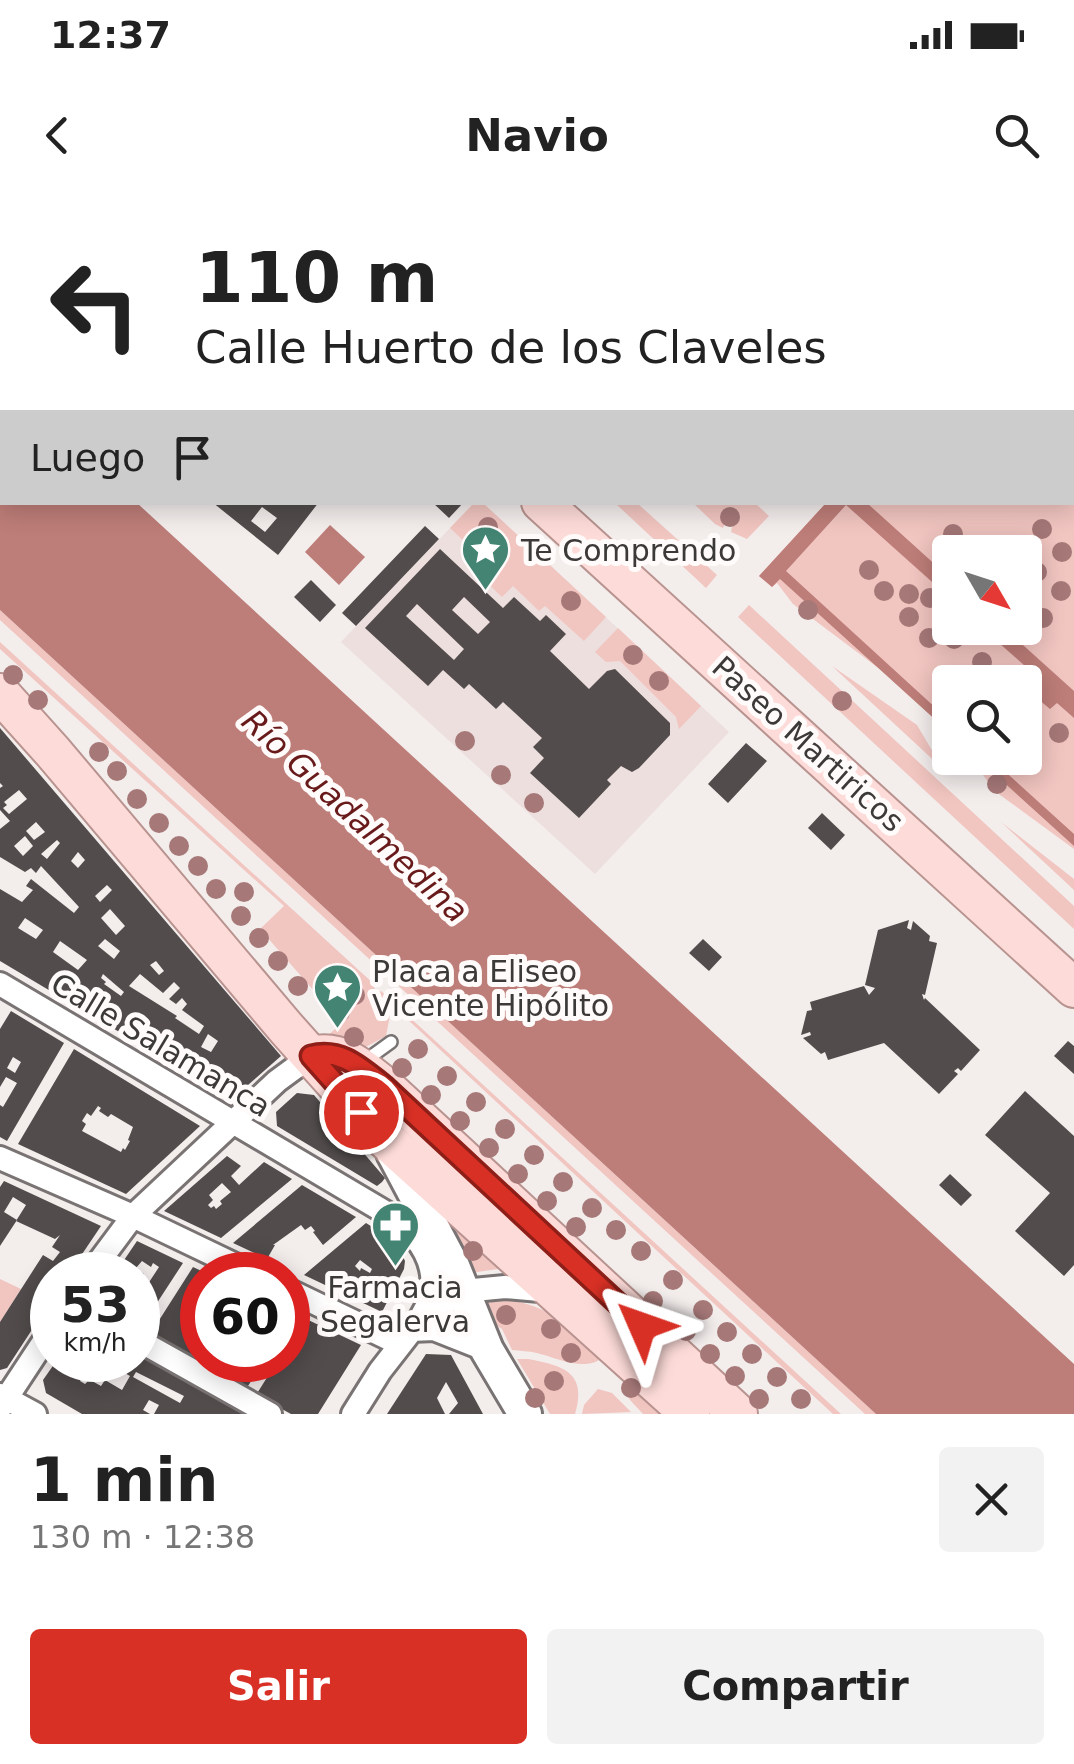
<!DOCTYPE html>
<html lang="es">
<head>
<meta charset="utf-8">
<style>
  :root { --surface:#fff; --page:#f2f2f2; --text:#222; --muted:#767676; --accent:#d93025 }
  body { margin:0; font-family:"DejaVu Sans",sans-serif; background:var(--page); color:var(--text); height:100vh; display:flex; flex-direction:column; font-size:38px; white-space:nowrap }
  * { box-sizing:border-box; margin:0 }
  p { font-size:32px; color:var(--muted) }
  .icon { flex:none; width:55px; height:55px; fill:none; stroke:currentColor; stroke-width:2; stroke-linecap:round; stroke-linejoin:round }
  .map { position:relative; height:1214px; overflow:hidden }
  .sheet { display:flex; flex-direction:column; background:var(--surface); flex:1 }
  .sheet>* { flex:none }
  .top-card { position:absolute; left:0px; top:0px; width:1075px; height:305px; box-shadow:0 5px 25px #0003; background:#fff; color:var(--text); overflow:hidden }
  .needle { width:65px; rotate:129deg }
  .controls { position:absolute; left:932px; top:335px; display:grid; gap:20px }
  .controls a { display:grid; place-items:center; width:110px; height:110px; border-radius:10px; background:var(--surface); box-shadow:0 5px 25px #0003; font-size:50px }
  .speed { position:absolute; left:30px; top:1052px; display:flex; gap:20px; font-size:50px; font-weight:700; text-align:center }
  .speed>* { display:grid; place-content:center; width:130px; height:130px; border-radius:50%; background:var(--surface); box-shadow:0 5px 25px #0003; line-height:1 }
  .speed small { font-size:25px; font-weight:400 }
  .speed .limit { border:15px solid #d22; background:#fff; color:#111 }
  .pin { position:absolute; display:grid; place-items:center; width:85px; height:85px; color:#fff; margin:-42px; border:5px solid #fff; border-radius:50%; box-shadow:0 2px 10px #0007 }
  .me { position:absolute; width:110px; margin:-55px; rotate:313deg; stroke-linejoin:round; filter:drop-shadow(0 0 8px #0008) }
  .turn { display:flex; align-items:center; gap:35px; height:210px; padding:0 30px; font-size:45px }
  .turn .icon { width:130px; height:130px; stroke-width:2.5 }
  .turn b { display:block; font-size:70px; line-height:85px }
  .then { display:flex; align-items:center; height:95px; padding:0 30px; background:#0003; gap:20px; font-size:38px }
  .round { display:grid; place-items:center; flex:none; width:105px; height:105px; border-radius:10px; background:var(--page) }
  .head { display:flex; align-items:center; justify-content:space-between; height:170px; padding:0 30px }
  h1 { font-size:60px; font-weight:700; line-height:75px }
  .action { display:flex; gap:20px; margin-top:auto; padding:20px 30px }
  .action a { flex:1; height:115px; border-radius:10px; background:var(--accent); color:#fff; font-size:40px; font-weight:700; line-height:115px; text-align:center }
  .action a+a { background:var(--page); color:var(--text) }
  .status { display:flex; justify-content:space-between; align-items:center; height:70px; padding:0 50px; background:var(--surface); direction:ltr }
  .status svg { height:28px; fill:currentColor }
  header { display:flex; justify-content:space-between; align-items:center; height:130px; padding:0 30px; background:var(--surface); font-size:45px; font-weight:700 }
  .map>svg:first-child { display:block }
</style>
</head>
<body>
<div class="status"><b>12:37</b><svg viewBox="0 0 49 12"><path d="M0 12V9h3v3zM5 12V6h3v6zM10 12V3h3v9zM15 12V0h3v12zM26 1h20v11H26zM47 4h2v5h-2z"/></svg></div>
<header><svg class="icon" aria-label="back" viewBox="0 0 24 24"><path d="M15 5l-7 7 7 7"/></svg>Navio<svg class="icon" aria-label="search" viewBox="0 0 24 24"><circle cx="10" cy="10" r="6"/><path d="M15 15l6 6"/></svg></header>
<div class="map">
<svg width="1074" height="1214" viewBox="0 0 1074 1214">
  <rect width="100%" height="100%" fill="#f3edec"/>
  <!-- built -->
  <path fill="#eddfdd" d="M0,0H78V2H2V127L0,124Z
    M474,303H483L729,532L595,674L341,442Z"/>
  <!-- green -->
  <path fill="#f1c5c0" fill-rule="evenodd" d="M1073,165L1074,166V649L996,592L970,558H1025V482H950V533L881,470L793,404L777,383L772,387L759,376L826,303L1072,302ZM950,352H1025V428H950Z
    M474,303H483L606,417L584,441L545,406L539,411L513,386L502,397L480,376L489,365L450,328Z
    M615,303H637L717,375L706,388Z
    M693,303H755L769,316L747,339L731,332L732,327L725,323L723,328L715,324Z
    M749,405L1074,706V729L738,417Z
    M0,410L876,1214H865L0,420Z
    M618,428L701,506L679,529L676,517L620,461L606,462L595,452Z
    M0,442L375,785L374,788L379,792L381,791L841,1214H833L392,805L386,836L364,848L327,836L342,823L260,729L284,706L0,449Z
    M832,466L917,525L943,569Z
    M1001,622L1074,679V690Z
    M433,999L505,1068L470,1073Z
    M0,1079L21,1089L0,1122Z
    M507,1100C547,1104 576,1131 606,1155C587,1174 558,1158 537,1153C529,1151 520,1151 512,1150L502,1129L490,1121L485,1103Z
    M528,1159C565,1166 587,1173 575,1214H550L517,1159Z
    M624,1178L671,1214H643C634,1203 620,1194 624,1178Z
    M598,1189L612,1193L631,1212L582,1214L584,1205Z"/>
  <!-- water -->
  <path fill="#bd7d78" d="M0,177L2,179V302L137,303L1074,1164V1214H876L0,410Z
    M826,303H867L950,378V398L846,305L786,371L950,521V533L780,379L772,387L759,376Z
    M330,325L365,357L339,385L305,352Z
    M982,428H1004L1074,491V518L1057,503L1050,509L1038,499L1028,509L1025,506V482H1018L1021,479L1017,475L1025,466Z
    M977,558H990L1074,634V646Z"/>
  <!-- building -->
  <path fill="#524c4c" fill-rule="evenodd" d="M212,302H319L278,355ZM262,307L277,318L265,332L251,321Z
    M432,302H464L449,318Z
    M425,326L439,339L356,426L342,413Z
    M440,349L503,408L514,397L540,421L546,415L566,434L550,451L589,489L607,471L615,469L670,523V535L639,568L632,572L621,566L607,580L611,584L579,618L530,573L544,558L533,547L542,538L503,502L496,509L469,484L464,489L443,470L428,486L365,428ZM464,397L490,422L478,434L452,410ZM417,404L464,449L454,460L406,416Z
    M311,380L336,405L320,422L294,397Z
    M0,528L281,856L232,899L0,761V689L22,702L33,690L26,686L31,679L74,713L79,707L41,666L36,673L31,668L25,672L0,657V629L10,621L0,610V588L3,586L0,583ZM19,590L27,599L9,614L3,608L7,605L4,602ZM36,622L45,632L34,640L26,631ZM25,636L33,646L23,656L14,646ZM57,640L60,643L47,659L41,654ZM78,652L85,660L78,668L71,661ZM107,685L112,690L100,702L95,696ZM110,709L125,726L116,735L101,718ZM25,718L43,730L36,739L18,728ZM105,739L120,751L114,759L98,746ZM60,741L87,760L78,770L53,752ZM156,761L164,771L159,775L150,765ZM103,774L124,792L121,796L104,784L106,782L101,778ZM140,774L163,793L174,782L180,788L169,799L176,804L182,798L187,804L182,810L204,826L199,834L175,818L177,816L129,786ZM208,834L218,841L211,852L201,847Z
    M746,543L767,561L728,603L708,584Z
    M822,613L845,635L831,650L808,628Z
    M909,720L907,728L911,730L913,721L930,736L929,741L937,743L925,795L922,794L924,800L925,798L980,850L961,871L958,868L954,871L958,874L939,894L884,843L828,860L825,852L821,854L803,838L811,835L810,832L801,835L807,811L812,810L810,802L864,786L869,795L875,788L865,785L878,730Z
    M703,739L722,757L709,771L689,753Z
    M11,811L64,843L7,941L0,937V905L3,907L17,883L6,877L0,887V829ZM13,857L21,862L15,873L7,868Z
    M1068,841L1074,846V874L1054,856Z
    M74,849L200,926L126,994L18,944ZM98,906L101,908L99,911L108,917L111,914L133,927L128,940L130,941L125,950L123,948L121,952L82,931L86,924L82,921L87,913L91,916Z
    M1025,891L1074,936V1065L1064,1076L1015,1031L1050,993L985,935Z
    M297,893L314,895L385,978L382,982L377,986L277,926L276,912Z
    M227,956L241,966L231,976L239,985L264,962L292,979L221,1038L164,1011ZM222,983L231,992L220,1001L222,1004L216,1009L214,1006L211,1008L208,1005L213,1000L209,995Z
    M950,974L972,995L961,1006L939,985Z
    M4,981L101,1026L68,1075H52V1099L7,1168L0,1170V1122L43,1055L53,1061L60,1052L52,1047L60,1035L55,1039L16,1021L26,1005L13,997L4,1012L17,1020L0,1046V987Z
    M302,985L356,1017L323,1045L313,1032L315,1031L311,1026L305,1030L301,1025L273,1045H275L267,1059L233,1043Z
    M366,1023L395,1041L405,1061L404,1069L382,1112L304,1075ZM360,1060L372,1069L370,1073L361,1068L360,1071L355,1066Z
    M137,1041L183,1063L138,1132V1090L142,1093L159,1067L153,1063L151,1067L142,1061L136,1068L144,1074L138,1082V1075H114Z
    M193,1067L210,1075H202V1160H265L246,1189L149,1136Z
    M304,1118L361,1145L318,1214H291L256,1195L278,1160H288V1145Z
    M138,1150L252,1214H154L159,1205L149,1200L143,1210L150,1214H82L46,1193L43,1180L57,1160H102L104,1161L95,1177L86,1172L80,1181L85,1184L88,1181H92L101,1186L105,1180L122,1190L130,1176L102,1160H138ZM136,1172L184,1196L180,1203L133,1177Z
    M426,1154L451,1155L483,1214H449L458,1203L446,1182L437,1198L445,1214H387Z"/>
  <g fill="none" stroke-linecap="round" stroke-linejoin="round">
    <defs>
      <path id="service" d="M362,863L391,842"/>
      <path id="minor" d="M221,0L223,2
        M561,2L564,0
        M1072,32L1074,31
        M0,784L400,1021C420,1040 436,1062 432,1092C431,1101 423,1113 419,1121
        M0,958L133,1016L256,1075
        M89,1075L133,1016L277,881L311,856
        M288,1090L400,1144
        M411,1130L434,1129L487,1150
        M138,1140L270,1214
        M0,1195L35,1214
        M0,1208L52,1129
        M353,1214L380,1171L419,1121L463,1091L505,1087L551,1091"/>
      <path id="secondary" d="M982,0L985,2
        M1072,83L1074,84
        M393,953L453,1066L487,1150L525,1214"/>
      <path id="primary" d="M195,0L198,2
        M541,302L1074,788
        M0,493L53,552L286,828L386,940L690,1214
        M311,856C340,848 362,868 384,886L738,1214"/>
    </defs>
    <!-- service casing -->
    <use href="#service" stroke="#797473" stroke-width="16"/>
    <!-- minor casing -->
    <use href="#minor" stroke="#797473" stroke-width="28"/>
    <!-- secondary casing -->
    <use href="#secondary" stroke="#797473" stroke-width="38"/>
    <!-- primary casing -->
    <use href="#primary" stroke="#b8938f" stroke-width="42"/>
    <!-- service -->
    <use href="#service" stroke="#fff" stroke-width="11"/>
    <!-- minor -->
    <use href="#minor" stroke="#fff" stroke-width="22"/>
    <!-- secondary -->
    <use href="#secondary" stroke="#fff" stroke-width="32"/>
    <!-- primary -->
    <use href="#primary" stroke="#fddbd8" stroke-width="38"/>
  </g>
  <!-- trees -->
  <g fill="#a67878">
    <circle cx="730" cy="317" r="10"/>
    <circle cx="488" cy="327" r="10"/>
    <circle cx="1042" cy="329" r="10"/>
    <circle cx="953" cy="334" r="10"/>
    <circle cx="1062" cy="352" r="10"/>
    <circle cx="869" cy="370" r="10"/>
    <circle cx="1037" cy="372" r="10"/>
    <circle cx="884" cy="391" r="10"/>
    <circle cx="1061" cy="391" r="10"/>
    <circle cx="909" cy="394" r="10"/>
    <circle cx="930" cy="398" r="10"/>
    <circle cx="571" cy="401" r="10"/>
    <circle cx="808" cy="410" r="10"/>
    <circle cx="909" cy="417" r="10"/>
    <circle cx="1043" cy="418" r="10"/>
    <circle cx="929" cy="438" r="10"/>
    <circle cx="954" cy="439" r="10"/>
    <circle cx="633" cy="455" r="10"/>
    <circle cx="982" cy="462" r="10"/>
    <circle cx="13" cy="475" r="10"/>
    <circle cx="659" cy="481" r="10"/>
    <circle cx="38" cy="500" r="10"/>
    <circle cx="842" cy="501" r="10"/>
    <circle cx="1059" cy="533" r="10"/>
    <circle cx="465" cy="541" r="10"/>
    <circle cx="99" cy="552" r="10"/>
    <circle cx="117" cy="571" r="10"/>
    <circle cx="501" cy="575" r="10"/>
    <circle cx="997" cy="584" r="10"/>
    <circle cx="137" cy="599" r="10"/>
    <circle cx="534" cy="603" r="10"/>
    <circle cx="159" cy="623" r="10"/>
    <circle cx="179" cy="646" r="10"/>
    <circle cx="198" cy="666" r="10"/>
    <circle cx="216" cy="689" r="10"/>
    <circle cx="244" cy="692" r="10"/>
    <circle cx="241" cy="716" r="10"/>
    <circle cx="259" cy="738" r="10"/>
    <circle cx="278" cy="761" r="10"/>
    <circle cx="298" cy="786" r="10"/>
    <circle cx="355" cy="795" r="10"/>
    <circle cx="340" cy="812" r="10"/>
    <circle cx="354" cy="837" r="10"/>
    <circle cx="418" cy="849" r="10"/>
    <circle cx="402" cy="868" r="10"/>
    <circle cx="447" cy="876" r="10"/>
    <circle cx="431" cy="895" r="10"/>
    <circle cx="476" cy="902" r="10"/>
    <circle cx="460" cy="921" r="10"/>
    <circle cx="505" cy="929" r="10"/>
    <circle cx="489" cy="948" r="10"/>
    <circle cx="534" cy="955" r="10"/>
    <circle cx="518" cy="974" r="10"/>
    <circle cx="563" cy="982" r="10"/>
    <circle cx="547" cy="1001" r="10"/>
    <circle cx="592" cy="1008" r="10"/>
    <circle cx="576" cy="1027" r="10"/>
    <circle cx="616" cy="1030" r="10"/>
    <circle cx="473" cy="1051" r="10"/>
    <circle cx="641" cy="1051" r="10"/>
    <circle cx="673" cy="1080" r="10"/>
    <circle cx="653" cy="1101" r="10"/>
    <circle cx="703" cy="1110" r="10"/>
    <circle cx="506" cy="1115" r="10"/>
    <circle cx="551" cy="1129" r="10"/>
    <circle cx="686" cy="1131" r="10"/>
    <circle cx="727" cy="1132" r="10"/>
    <circle cx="571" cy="1153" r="10"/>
    <circle cx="710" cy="1154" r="10"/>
    <circle cx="752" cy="1154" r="10"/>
    <circle cx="735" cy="1176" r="10"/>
    <circle cx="777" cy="1177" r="10"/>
    <circle cx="554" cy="1181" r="10"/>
    <circle cx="631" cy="1188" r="10"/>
    <circle cx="535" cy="1198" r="10"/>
    <circle cx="759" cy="1199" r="10"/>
    <circle cx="801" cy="1199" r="10"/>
  </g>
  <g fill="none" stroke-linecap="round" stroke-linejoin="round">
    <defs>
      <path id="route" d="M361,912L311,856C341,848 361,868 384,886L642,1126"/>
    </defs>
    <!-- route casing -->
    <use href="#route" stroke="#8d1f18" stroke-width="25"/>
    <!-- route -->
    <use href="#route" stroke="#d93025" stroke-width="18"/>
  </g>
  <!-- icons -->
  <defs>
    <symbol id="sight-pin" viewBox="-11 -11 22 30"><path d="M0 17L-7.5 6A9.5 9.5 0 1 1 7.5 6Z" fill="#438473" stroke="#fffbfa"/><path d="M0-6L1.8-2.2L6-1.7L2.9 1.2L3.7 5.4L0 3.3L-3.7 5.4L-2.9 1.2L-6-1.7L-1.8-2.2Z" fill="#fff"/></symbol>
    <symbol id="pharmacy-pin" viewBox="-11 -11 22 30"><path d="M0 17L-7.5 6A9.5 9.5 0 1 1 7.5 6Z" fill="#438473" stroke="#fffbfa"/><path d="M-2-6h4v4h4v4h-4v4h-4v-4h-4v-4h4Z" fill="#fff"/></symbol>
  </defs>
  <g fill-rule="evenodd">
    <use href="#sight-pin" x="458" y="322" width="55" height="75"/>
    <use href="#sight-pin" x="310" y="760" width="55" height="75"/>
    <use href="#pharmacy-pin" x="368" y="998" width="55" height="75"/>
  </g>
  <g text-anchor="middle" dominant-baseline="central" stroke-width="10" stroke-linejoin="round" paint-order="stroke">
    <!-- poi labels -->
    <g font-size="30" fill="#3c3a39" stroke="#fffbfa" text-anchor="start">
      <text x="521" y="350">Te Comprendo</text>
      <text x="372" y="771">Placa a Eliseo<tspan x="372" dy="34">Vicente Hipólito</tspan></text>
      <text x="395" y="1087" text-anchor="middle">Farmacia<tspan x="395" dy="34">Segalerva</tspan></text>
    </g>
    <!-- street labels -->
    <g font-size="30" fill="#3c3a39" stroke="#fffbfa">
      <text transform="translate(808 544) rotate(42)">Paseo Martiricos</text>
      <text transform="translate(161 845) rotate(31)">Calle Salamanca</text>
    </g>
    <!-- water labels -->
    <g font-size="32" font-style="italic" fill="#681a1b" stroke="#fffbfa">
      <text transform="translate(355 616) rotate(43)">Río Guadalmedina</text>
    </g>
  </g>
</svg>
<div class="controls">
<a><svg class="needle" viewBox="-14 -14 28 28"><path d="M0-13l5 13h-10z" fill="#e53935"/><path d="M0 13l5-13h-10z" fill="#767676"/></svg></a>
<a><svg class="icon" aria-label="search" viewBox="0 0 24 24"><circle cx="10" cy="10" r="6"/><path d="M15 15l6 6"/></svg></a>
</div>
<div class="speed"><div>53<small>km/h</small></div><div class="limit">60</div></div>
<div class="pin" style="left:361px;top:912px;background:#d93025"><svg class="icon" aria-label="arrive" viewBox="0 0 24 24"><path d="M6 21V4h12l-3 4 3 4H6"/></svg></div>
<svg class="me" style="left:642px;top:1126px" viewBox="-20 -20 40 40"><path d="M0-17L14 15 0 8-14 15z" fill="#d93025" stroke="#fff" stroke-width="4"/></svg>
<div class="top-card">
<div class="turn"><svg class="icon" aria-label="left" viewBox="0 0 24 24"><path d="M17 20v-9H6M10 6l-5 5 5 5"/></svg><div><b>110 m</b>Calle Huerto de los Claveles</div></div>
<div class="then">Luego<svg class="icon" aria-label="arrive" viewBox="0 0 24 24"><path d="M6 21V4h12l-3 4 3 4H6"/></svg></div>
</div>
</div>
<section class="sheet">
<div class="head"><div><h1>1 min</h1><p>130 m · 12:38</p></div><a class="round"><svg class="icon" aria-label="close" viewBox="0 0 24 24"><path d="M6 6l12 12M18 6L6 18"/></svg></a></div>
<div class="action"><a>Salir</a><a>Compartir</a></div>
</section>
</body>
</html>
